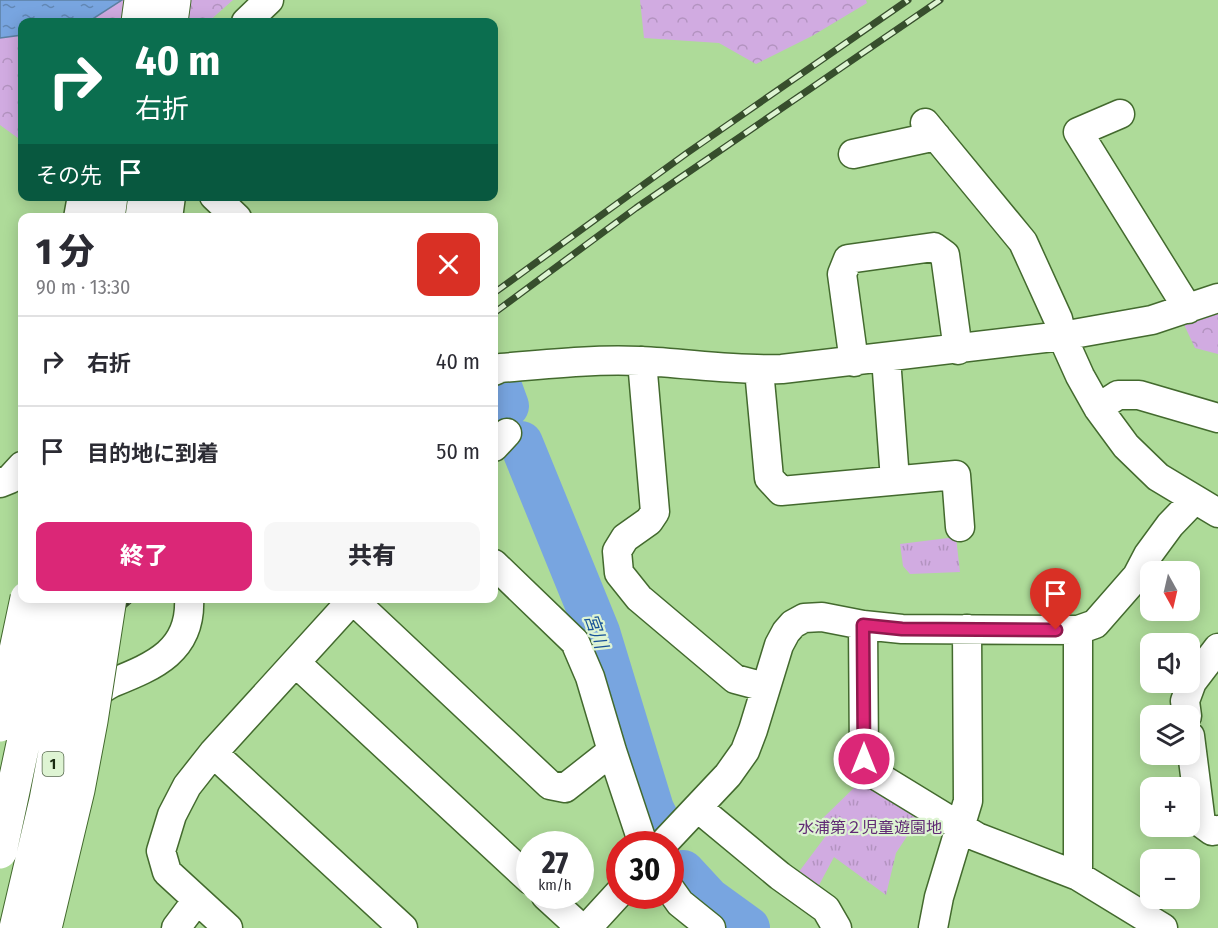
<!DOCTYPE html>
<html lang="ja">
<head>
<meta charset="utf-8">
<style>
  :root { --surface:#fff; --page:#f7f7f7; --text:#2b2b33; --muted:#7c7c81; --line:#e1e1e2; --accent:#db2777 }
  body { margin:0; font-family:"Fira Sans Condensed","Noto Sans JP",sans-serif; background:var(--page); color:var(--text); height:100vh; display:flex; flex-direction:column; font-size:22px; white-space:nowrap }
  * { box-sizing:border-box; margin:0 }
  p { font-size:20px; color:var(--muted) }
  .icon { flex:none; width:33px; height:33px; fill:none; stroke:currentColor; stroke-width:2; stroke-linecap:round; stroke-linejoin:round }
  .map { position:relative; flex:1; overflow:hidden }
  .side { position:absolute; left:18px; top:213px; width:480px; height:390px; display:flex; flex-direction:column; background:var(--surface); border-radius:12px; box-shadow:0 3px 15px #0003 }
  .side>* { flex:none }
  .top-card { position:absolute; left:18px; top:18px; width:480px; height:183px; border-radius:12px; box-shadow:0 3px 15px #0003; background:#0b6e4f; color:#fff; overflow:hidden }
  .needle { width:39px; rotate:172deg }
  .buttons { position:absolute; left:1140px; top:561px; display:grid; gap:12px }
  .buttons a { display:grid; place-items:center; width:60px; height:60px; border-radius:12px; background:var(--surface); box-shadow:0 3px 15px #0003; font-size:30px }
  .speed { position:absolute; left:516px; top:831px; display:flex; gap:12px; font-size:30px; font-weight:700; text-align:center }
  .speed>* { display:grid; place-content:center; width:78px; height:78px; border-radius:50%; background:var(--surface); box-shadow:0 3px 15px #0003; line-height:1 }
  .speed small { font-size:15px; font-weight:400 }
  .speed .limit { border:9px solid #d22; background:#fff; color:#111 }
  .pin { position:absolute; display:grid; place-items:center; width:51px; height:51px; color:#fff; margin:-62px -26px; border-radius:50% 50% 50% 0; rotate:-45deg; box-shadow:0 0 6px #0007 }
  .pin .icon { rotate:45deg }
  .me { position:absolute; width:66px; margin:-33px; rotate:0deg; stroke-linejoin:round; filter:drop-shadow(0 0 4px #0008) }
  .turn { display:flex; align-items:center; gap:21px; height:126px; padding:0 18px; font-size:27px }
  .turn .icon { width:78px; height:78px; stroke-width:2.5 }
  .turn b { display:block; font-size:42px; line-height:51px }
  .then { display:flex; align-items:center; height:57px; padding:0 18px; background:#0003; gap:12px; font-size:22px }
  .round { display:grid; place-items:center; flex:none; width:63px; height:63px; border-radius:12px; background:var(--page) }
  .summary { display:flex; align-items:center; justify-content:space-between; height:102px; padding:0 18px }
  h1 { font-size:36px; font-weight:800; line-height:45px }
  .button { display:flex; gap:12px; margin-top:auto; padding:12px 18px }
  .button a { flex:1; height:69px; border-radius:12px; background:var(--accent); color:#fff; font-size:24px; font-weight:800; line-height:69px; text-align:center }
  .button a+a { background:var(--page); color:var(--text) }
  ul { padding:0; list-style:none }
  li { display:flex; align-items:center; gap:18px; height:90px; padding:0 18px; border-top:2px solid var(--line) }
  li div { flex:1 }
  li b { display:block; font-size:22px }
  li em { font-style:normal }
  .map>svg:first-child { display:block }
</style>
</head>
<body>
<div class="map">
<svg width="1218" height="928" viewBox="0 0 1218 928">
  <defs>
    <pattern id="forest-crowns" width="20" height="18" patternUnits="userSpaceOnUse" patternTransform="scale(1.5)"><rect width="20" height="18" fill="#d1abe1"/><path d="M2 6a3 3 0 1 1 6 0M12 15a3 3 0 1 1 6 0" fill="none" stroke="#b393c0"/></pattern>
    <pattern id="park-tufts" width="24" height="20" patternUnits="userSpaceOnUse" patternTransform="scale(1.5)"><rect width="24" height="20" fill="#d1abe1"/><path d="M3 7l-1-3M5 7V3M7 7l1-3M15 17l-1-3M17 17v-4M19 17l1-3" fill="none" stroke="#b393c0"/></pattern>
    <pattern id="water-ripples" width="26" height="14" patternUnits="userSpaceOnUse" patternTransform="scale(1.5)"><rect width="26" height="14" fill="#78a5e0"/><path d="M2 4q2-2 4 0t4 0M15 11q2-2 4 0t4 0" fill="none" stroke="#6287b4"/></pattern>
  </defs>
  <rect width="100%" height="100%" fill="#aedb99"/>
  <!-- forest -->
  <path fill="url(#forest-crowns)" d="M122,0H233L208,22H88Z
    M640,0H866L867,3L812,36L756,64L719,43L644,38Z
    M22,35V141L0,125V38Z
    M1218,307V354L1195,348L1180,316Z"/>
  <!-- park -->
  <path fill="url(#park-tufts)" d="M956,537L960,572L910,574L903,566L900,544Z
    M862,780L921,815L896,853L886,895L834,857L818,887L798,873L834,825L823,818Z"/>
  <!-- water -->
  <path fill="url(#water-ripples)" stroke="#5c80a2" stroke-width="1.5" d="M0,0H122L88,22H22V35L0,38Z"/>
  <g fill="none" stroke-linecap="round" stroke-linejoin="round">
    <!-- river -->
    <path stroke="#78a5e0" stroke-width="44" d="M499,384L507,406
      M521,443L598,632L652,809L659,823
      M683,872L708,899L748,928"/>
    <defs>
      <path id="minor" d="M246,22L269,0
        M1120,114L1078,132L1188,309
        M925,123L1023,242L1058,319L1062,336L1080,376L1098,408L1126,446L1158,477L1218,513
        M853,154L936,136
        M214,196L237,218
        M78,218L82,196
        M168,218L171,196
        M886,358L895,480
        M642,361L655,512L649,521L625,538L617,551L619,573L639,598L735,679L765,687
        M854,362L842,274L848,259L934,247L945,255L958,350
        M759,370L769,478L781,491L956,475L960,527
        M494,371L501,368C548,364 593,359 640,361C687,363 735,371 782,369L1062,336L1152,320L1218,298
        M1098,408L1118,395H1139L1218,418
        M494,447L507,433
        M0,483L10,479L22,466
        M494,564L575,642L590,677L612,751L643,844
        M353,600L550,785L565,788L612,751
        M863,625L864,759L874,774L977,837L1078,876L1163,928
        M296,663L530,880
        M81,704C91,697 102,688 112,683C154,666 192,651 189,598
        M1187,716L1185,701L1192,682L1218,648
        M1190,736L1201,823L1212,831L1218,830
        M213,753L403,928
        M698,808L780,876L826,909L837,928
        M663,844L728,775L745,751L753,730L779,645L786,632L793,624L804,618L822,617L863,625L902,629L1078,630L1095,624L1137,576L1148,555L1170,525L1194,500
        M1078,876V630
        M670,889L680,903L711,928
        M546,896L581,928
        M176,928L197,900
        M228,928L167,872L161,851L172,815L187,786L213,753L354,598
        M587,928L620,892
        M933,928L939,897L968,801L967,629"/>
      <path id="highway" d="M138,22L141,0
        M171,22L174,0
        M108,218L111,196
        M142,218L145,196"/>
    </defs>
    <!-- minor casing -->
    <use href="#minor" stroke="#436a2e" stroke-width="31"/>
    <!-- highway casing -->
    <use href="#highway" stroke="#436a2e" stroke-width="35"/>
    <!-- minor -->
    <use href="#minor" stroke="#fff" stroke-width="28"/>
    <!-- highway -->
    <use href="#highway" stroke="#fff" stroke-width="33"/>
    <defs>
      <path id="rail" d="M494,293L687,153L908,0
        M494,313L636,208L940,0
        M0,684L105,598
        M0,711L132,598"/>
    </defs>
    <!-- rail casing -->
    <use href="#rail" stroke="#374e2d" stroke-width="7"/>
    <!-- rail -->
    <use href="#rail" stroke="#def4d3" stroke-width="4.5" stroke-dasharray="14" stroke-linecap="butt"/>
    <defs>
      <path id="highway-bridge" d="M0,725L27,598
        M0,852L36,683L51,598
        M16,928L46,800L84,598
        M45,928L78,790L91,721L110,598"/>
    </defs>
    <!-- highway-bridge casing -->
    <use href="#highway-bridge" stroke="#436a2e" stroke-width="35" stroke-linecap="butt"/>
    <!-- highway-bridge -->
    <use href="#highway-bridge" stroke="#fff" stroke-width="33"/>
  </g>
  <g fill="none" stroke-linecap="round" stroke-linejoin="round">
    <defs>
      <path id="route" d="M864,759L863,625L902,629L1056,630"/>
    </defs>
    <!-- route casing -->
    <use href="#route" stroke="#8e194d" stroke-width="15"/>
    <!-- route -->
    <use href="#route" stroke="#db2777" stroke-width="10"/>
  </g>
  <g text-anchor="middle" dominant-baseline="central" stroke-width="4.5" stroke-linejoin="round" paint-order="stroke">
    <!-- shield labels -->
    <rect fill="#def4d3" stroke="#54674b" stroke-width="1.5" x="42.5" y="752" width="21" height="24" rx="4.5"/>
    <g font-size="15" font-weight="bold" fill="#192a11">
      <text x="53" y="764">1</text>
    </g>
    <!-- park labels -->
    <g font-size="16" fill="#602a74" stroke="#def4d3">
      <text x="870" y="827">水浦第２児童遊園地</text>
    </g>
    <!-- water labels -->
    <g font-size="18" font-style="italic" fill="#175298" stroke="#def4d3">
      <text transform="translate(596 631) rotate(70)">宮川</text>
    </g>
  </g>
</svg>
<div class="buttons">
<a><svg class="needle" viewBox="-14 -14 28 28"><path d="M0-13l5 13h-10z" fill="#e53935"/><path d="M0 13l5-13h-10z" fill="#7c7c81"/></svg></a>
<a><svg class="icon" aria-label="sound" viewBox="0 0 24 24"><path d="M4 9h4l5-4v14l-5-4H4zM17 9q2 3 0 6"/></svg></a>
<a><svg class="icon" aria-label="layers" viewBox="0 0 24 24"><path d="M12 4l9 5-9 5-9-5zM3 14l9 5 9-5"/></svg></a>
<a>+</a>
<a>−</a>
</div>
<div class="speed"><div>27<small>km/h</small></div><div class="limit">30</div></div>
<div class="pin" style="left:1056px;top:630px;background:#d93025"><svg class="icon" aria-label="arrive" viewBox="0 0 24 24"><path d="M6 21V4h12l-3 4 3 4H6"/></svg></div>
<svg class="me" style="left:864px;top:759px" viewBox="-20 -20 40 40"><circle r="17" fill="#db2777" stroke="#fff" stroke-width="3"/><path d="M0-11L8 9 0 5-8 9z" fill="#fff"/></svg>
<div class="top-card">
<div class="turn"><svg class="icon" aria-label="right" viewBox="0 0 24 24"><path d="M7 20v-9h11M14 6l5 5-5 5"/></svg><div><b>40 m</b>右折</div></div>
<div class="then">その先<svg class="icon" aria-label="arrive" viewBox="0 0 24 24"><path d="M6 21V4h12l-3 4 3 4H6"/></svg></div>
</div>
<section class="side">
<div class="summary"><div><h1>1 分</h1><p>90 m · 13:30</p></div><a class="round" style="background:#d93025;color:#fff"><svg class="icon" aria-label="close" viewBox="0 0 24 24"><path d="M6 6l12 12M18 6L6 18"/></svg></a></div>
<ul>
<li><svg class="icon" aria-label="right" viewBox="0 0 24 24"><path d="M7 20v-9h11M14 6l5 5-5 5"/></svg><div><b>右折</b></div><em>40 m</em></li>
<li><svg class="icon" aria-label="arrive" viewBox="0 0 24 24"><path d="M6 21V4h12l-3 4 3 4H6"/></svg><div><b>目的地に到着</b></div><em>50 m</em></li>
</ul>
<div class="button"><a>終了</a><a>共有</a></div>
</section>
</div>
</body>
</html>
